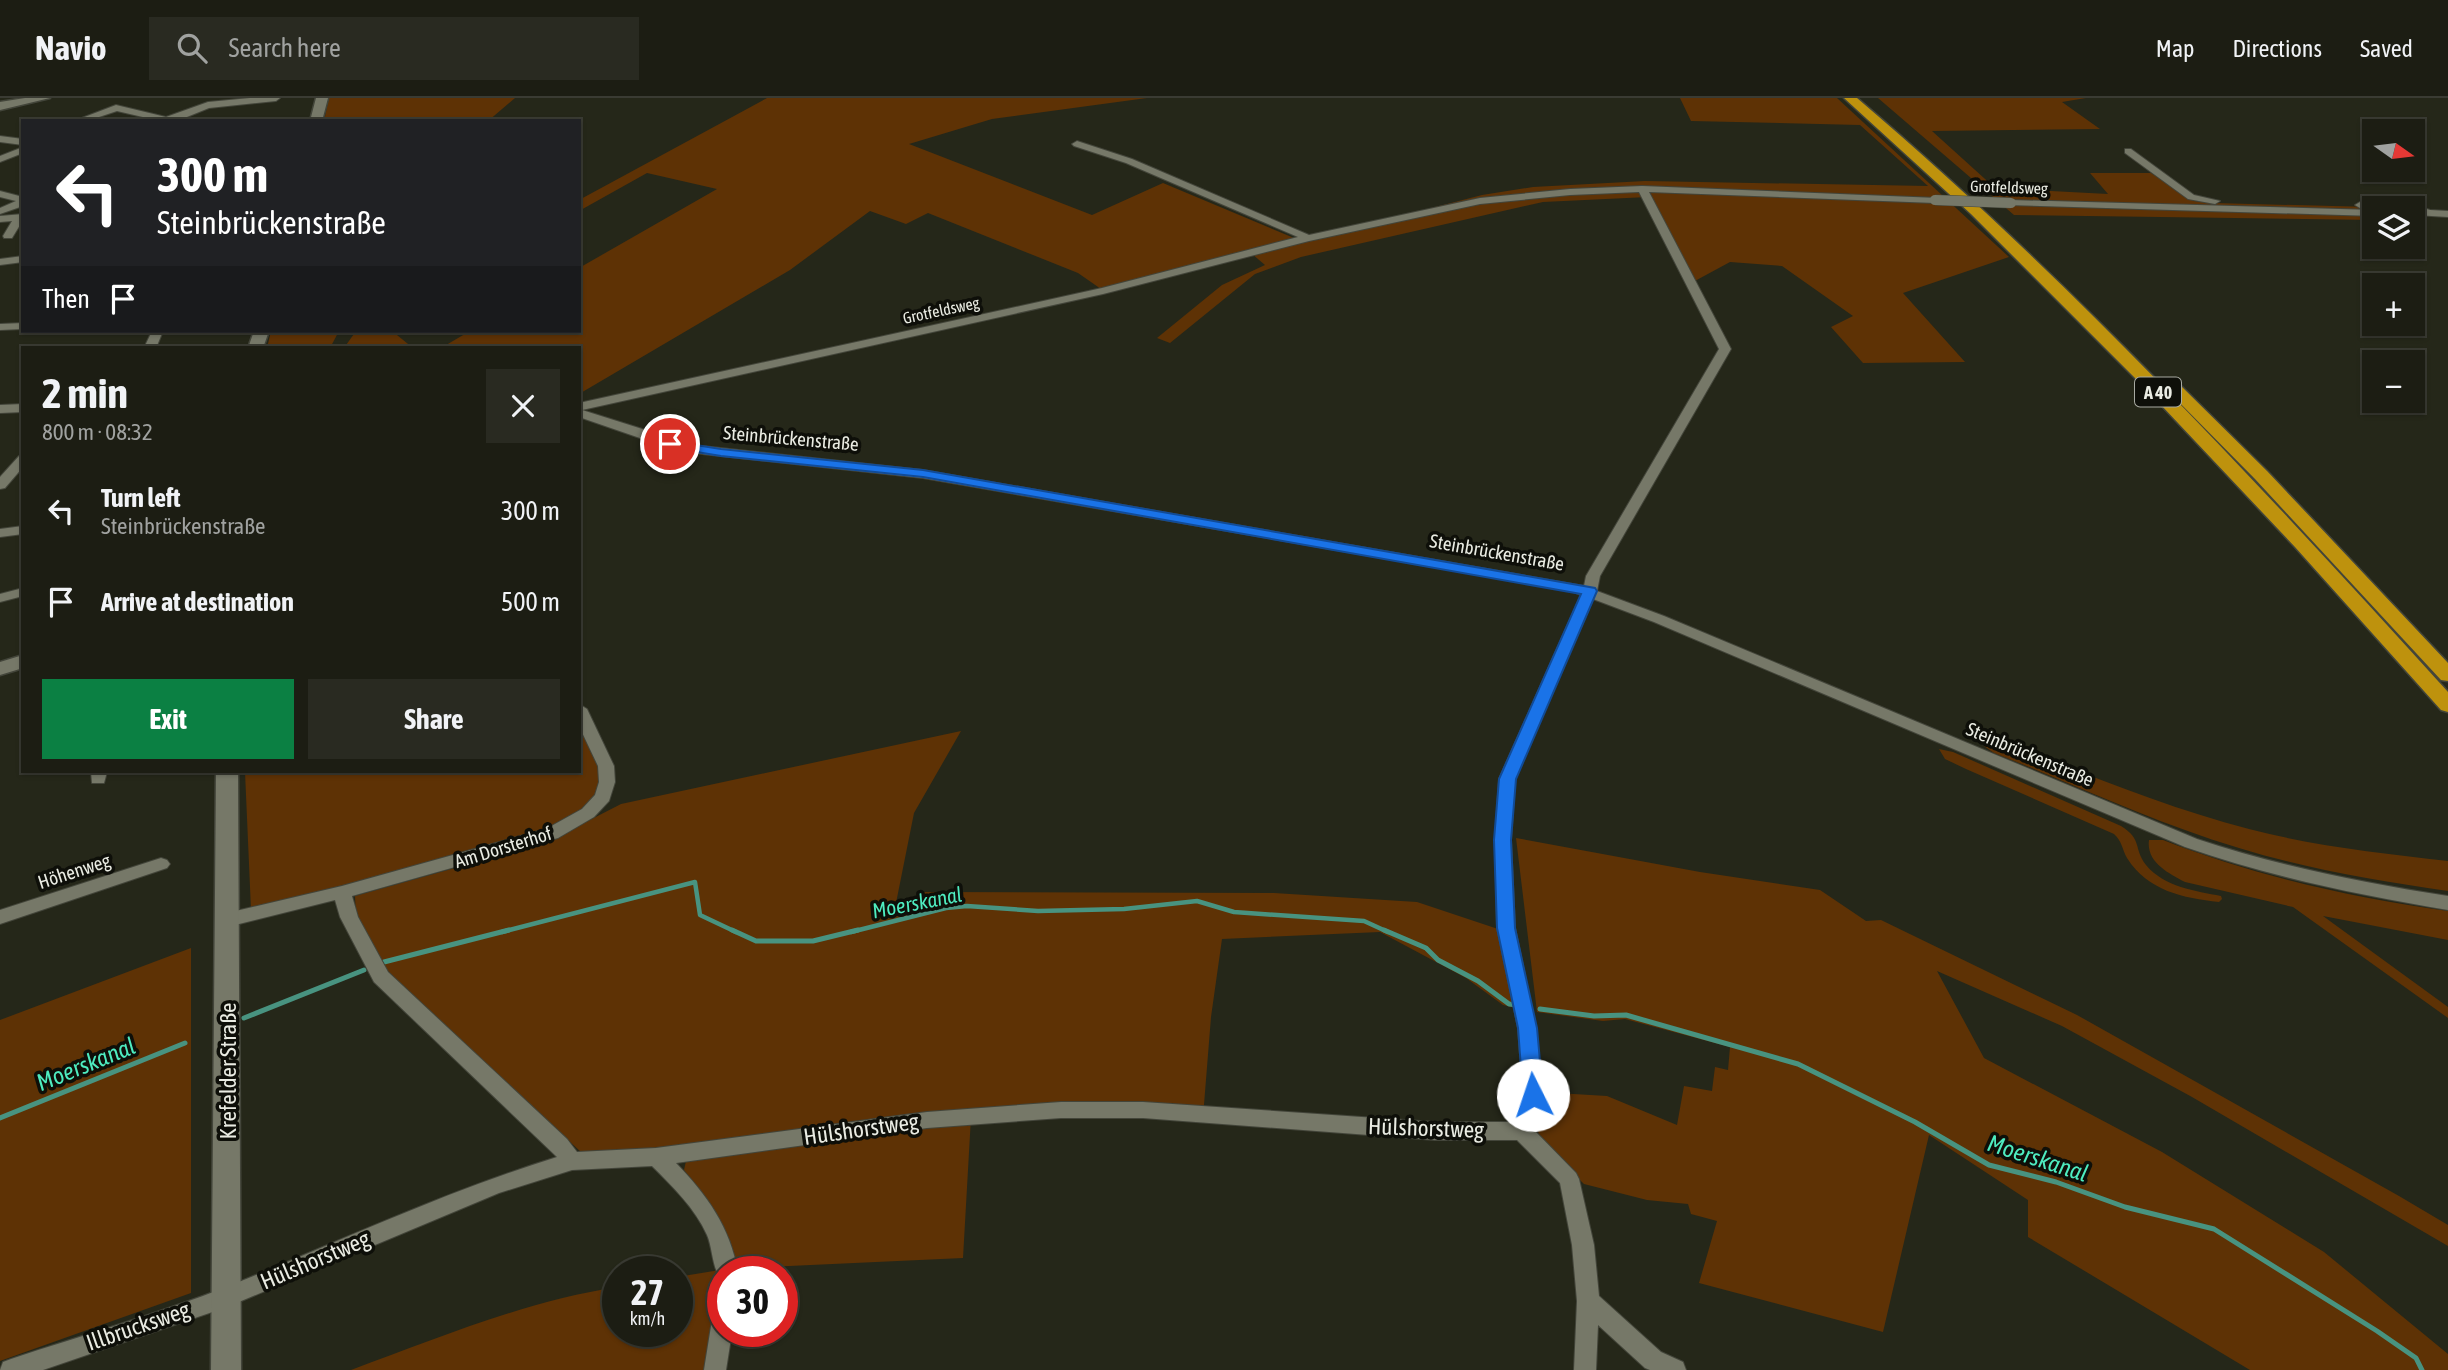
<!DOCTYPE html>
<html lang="en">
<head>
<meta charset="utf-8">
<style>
  :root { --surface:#1c1d13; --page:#292a21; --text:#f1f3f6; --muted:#a0a2a0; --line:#3a3b33; --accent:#0b8043 }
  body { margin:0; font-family:"Asap Condensed",sans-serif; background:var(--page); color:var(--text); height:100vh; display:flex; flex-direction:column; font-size:26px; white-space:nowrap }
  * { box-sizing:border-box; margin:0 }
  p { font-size:23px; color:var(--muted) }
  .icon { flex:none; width:38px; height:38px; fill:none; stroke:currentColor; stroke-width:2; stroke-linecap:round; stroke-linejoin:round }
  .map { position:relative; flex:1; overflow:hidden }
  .drawer { position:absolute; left:21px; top:248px; width:560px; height:427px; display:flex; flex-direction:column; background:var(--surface); border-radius:0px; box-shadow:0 2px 5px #0004,0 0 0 2px var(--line) }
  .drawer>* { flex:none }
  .banner { position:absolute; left:21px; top:21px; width:560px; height:214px; border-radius:0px; box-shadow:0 2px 5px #0004,0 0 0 2px var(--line); background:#202124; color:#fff; overflow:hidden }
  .needle { width:46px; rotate:104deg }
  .fabs { position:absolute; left:2362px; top:21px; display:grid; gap:14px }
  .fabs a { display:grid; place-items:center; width:63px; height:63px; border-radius:0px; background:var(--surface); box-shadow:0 2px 5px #0004,0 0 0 2px var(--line); font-size:35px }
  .speed { position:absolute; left:602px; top:1158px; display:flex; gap:14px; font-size:35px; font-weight:700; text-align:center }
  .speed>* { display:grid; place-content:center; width:91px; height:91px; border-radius:50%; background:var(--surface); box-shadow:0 2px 5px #0004,0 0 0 2px var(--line); line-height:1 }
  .speed small { font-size:18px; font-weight:400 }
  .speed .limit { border:10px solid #d22; background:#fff; color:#111 }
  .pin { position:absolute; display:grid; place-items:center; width:60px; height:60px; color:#fff; margin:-30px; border:4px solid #fff; border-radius:50%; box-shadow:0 2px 7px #0007 }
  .me { position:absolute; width:77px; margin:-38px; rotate:356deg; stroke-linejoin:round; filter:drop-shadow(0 0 5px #0008) }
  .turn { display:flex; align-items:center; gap:24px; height:147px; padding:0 21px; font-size:32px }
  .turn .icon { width:91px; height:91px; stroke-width:2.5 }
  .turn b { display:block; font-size:49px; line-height:60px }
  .then { display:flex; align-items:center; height:66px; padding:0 21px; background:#0003; gap:14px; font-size:26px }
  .round { display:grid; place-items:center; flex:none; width:74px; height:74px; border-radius:0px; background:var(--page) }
  .headline { display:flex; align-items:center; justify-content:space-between; height:119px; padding:0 21px }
  h1 { font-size:42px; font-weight:700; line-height:52px }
  .cta { display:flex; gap:14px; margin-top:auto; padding:14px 21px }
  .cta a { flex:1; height:80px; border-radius:0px; background:var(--accent); color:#fff; font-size:28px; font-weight:700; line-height:80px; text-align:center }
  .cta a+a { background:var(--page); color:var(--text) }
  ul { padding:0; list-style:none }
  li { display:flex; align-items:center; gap:21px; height:91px; padding:0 21px }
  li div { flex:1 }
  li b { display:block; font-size:26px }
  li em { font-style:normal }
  header { display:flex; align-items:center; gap:42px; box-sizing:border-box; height:98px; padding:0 35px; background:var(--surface); border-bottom:2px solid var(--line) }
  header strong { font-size:33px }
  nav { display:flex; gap:38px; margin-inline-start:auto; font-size:24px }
  .search { width:490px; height:63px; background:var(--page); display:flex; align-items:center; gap:18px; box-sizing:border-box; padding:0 24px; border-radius:0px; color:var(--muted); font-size:26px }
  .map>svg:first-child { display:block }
</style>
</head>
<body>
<header>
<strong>Navio</strong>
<div class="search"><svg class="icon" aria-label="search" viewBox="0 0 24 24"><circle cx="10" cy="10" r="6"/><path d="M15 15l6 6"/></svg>Search here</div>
<nav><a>Map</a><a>Directions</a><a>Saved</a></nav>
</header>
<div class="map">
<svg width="2448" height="1272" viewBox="0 0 2448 1272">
  <rect width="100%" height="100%" fill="#252719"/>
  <!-- green -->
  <path fill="#5e3205" d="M329,0H515L488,23H324Z
    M767,0H1147L992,21L909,46L1092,117L1163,85L1294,140L1101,191L1078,175L928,115L906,126L870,113L790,172L579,296V250H441L470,233H579V170L717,91L647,75L579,113V102Z
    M1680,0H1837L2009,159L1903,195L1965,264L1863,265L1831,229L1853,218L1782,168L1730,164L1693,184L1648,99L1543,104L1301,159L1255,176L1170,245L1157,240L1222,187L1265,167L1252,156L1482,97L1533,89L1645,83L1928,88L1860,27L1691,23Z
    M1878,0H2086L2062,4L2100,31L1932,33L1995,90L2108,96L2090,75H2151L2194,103L2214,105L2410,110H2375V122L2014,117Z
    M271,233H339L330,250H267Z
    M356,233H392L413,250H344Z
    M579,611L601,653L603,699L551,733L251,812L245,674H579Z
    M961,633L914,715L894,815L925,794L1274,795L1417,804L1501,832L1520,911L1503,907L1466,880L1380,834L1222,841L1211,919L1203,1019H971L963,1160L727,1171V1174H723V1222L715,1272H351C438,1240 526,1203 618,1189V1234H677V1179L726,1171L697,1088L684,1072L686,1063L651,1050L609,1055L581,1054L388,876L356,819L355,798L547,744L621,706Z
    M1985,638H1989C2075,671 2160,708 2249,731C2314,748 2381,755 2448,763V793C2377,783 2307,771 2239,750C2155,725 2076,687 1994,655L1984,648Z
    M1939,651L1953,654L2121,728C2143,742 2133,750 2146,767C2164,789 2196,793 2221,798L2222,801L2219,804C2183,800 2148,793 2127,760C2122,751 2122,743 2114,736L1966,671L1945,661Z
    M1516,740L1700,774L1820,792L1866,823L1881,822L2077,917L2399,1098L2448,1127V1148L2192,999L2062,928L1937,873L1984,960L2162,1054L2324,1154L2448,1256V1272H2250L2028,1139V1102L1929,1037L1883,1234L1699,1185L1717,1123L1691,1116L1688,1106L1647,1102L1584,1086L1538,1041L1540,994L1607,998L1677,1027L1684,988L1712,993L1715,969L1728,972L1730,949L1625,921L1603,923L1537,914Z
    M2149,742H2163C2256,778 2349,799 2448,813V842L2323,818L2448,909V920L2293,809L2185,784C2168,775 2146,764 2149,742Z
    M191,850V1195L0,1263V922Z"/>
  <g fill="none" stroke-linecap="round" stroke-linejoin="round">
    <!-- stream-far1 -->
    <path stroke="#489380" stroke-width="4.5" d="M502,834L695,784L700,817L736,834
      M851,834L946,810L967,808L1038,813L1124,811L1197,803L1234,814L1364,823L1388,834"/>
    <!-- stream -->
    <path stroke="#489380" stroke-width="5" d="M732,832L756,843H813L858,832
      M1384,832L1426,850L1438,862L1478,883L1509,906L1517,907
      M384,864L509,832
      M1540,911L1594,918L1626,917L1798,966L1915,1024L1989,1067L2056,1084L2125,1109L2214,1131L2377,1233L2416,1260L2422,1272
      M244,920L364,872
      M0,1020L185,945"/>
    <defs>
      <path id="street" d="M250,0H280L276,3L209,10L177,23H160L117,13L87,23H74L116,7L166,19L208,4Z
        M0,38L23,41V47L0,44Z
        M1077,43L1132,61L1309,137L1480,100L1570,91L1642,88L1938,100L1940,102L1935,105L1649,94L1731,251L1600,478L1597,493L1664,518L2197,741C2279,768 2363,785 2448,798V812C2358,797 2271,779 2185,749L1654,524L1593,501L1515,681L1511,742L1515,830L1536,930L1543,997L1533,1031L1576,1075L1579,1081L1594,1147L1599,1198L1661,1254L1683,1264L1686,1272H1650L1645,1270L1598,1227L1596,1272H1574L1577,1203L1572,1147L1560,1085L1517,1042H1435L1143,1020H1061L927,1030L676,1065C707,1097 730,1129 738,1174H723V1182C712,1174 713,1150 707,1137C695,1110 672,1088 652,1068L572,1072L499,1095L227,1209L43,1272H0L3,1264L11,1261C83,1237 158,1216 229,1188C338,1144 444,1094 557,1059L374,884L340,819L335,802L227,829L221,827L218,822L221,817L227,815L342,788L546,731L582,711L595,697L599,684L598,668L579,628V606L587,611L614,668L615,684L609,703L594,719L558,740L352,798L358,819L388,874L567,1041L577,1054L656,1050L927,1014L1061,1004H1143L1435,1024H1515L1523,997L1518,930L1497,830L1495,742L1499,681L1581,497L1571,493L923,380L693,355L666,349L579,319V305L1102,190L1298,139L1126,65L1074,48L1072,46ZM1639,94L1719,251L1586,478L1584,488L923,372L693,347L582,312L1103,196L1309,143L1480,106L1570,97Z
        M23,49V55L0,64V58Z
        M2125,51H2131L2194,97L2220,103L2215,106L2188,101L2125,55Z
        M0,93L23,99V108L0,116V110L16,103L0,99Z
        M2011,102L2375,112V118L2007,107L2006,105Z
        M2402,103L2430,112L2448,113V119L2415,117L2413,110H2360L2355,107L2360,104Z
        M23,116V122L12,140H4L3,138L12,123L0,124V118Z
        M23,158V164L0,167V161Z
        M23,225V231L0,232V226Z
        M152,233H163L156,250H144Z
        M23,306V314L0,315V307Z
        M23,357V369L5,390L0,391V379L19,358Z
        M23,428V436L0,439V431Z
        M23,490V498L0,504V496Z
        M91,674H107L104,685H92Z
        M161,760L167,762L170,766L167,770L0,826V812Z
        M723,1212V1234H732L726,1272H704L712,1222L715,1215Z"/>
      <path id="secondary" d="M25,0H50L0,12V4Z
        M316,0H328L322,23H310Z
        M254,233H269L263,250H248Z
        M23,557V570L0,577V564Z
        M216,674H238L241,1272H211Z"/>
      <path id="highway" d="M1844,0H1857C2070,181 2261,388 2448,594V614L2441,612L2295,449L2145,290L1971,116Z
        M2172,283L2178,285L2267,373L2448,565V583L2441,582L2255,381L2166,291L2164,288Z"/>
    </defs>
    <!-- street casing -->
    <use href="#street" stroke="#43453a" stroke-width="2"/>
    <!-- secondary casing -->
    <use href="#secondary" stroke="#43453a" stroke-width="3"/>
    <!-- highway casing -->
    <use href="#highway" stroke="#43453a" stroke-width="3"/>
    <!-- street -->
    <use href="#street" fill="#767868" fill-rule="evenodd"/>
    <!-- secondary -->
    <use href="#secondary" fill="#767868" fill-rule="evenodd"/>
    <!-- highway -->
    <use href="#highway" fill="#be920d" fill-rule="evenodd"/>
    <defs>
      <path id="street-bridge" d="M1935,102L2011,105"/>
    </defs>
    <!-- street-bridge casing -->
    <use href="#street-bridge" stroke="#43453a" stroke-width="11" stroke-linecap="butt"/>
    <!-- street-bridge -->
    <use href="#street-bridge" stroke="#767868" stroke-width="10"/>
  </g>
  <!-- route -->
  <path fill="#1a73e8" stroke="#114b97" stroke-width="2" d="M670,343L721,351L923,372L1595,490L1597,493L1516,681L1511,742L1515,830L1537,930L1543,997L1540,1003L1533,1005L1526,1003L1523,997L1518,930L1497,830L1494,742L1499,681L1581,496L923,379L721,358L666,349L664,346Z"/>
  <g text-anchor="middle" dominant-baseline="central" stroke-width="7" stroke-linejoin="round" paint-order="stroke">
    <!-- far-street labels -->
    <g font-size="16" fill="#eaece3" stroke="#0e0f09">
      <text transform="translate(2009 89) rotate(2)">Grotfeldsweg</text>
      <text transform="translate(941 212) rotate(-12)">Grotfeldsweg</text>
    </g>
    <!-- shield labels -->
    <rect fill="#0e0f09" stroke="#a8aaa2" stroke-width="2" x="2135" y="279.5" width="46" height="29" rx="5"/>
    <g font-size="18" font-weight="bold" fill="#eaece3">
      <text x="2158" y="294">A 40</text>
    </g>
    <!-- street labels -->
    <g font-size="19" fill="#eaece3" stroke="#0e0f09">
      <text transform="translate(791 340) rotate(5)">Steinbrückenstraße</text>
      <text transform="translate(1497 454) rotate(10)">Steinbrückenstraße</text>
      <text transform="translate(2030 656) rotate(23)">Steinbrückenstraße</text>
      <text transform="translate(503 749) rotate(-17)">Am Dorsterhof</text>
      <text transform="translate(74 773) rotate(-18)">Höhenweg</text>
    </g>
    <!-- water labels -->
    <g font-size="21" font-style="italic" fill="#4eecc0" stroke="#0e0f09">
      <text transform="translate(917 804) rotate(-11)">Moerskanal</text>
    </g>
    <!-- near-street labels -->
    <g font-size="23" fill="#eaece3" stroke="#0e0f09">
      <text transform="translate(228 973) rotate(-90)">Krefelder Straße</text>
      <text transform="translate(1426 1030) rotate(2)">Hülshorstweg</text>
      <text transform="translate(861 1031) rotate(-8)">Hülshorstweg</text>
      <text transform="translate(315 1162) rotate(-23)">Hülshorstweg</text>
      <text transform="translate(138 1228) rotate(-19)">Illbrucksweg</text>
    </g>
    <!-- near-water labels -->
    <g font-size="24" font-style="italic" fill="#4eecc0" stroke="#0e0f09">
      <text transform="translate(86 966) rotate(-22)">Moerskanal</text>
      <text transform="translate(2038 1060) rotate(18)">Moerskanal</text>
    </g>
  </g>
</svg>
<div class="fabs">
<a><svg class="needle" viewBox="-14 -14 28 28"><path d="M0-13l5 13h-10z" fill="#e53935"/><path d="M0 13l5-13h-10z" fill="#a0a2a0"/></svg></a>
<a><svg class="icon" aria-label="layers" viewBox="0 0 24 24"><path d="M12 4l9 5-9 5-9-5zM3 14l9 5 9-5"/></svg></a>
<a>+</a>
<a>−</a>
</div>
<div class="speed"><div>27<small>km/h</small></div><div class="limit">30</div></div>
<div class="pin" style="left:670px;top:346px;background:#d93025"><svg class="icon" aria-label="arrive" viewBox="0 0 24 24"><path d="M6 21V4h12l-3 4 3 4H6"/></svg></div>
<svg class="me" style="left:1533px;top:997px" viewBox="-20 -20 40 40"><circle r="19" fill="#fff"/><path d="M0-13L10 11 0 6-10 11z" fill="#1a73e8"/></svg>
<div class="banner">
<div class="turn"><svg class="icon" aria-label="left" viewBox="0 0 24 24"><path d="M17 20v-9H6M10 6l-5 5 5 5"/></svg><div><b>300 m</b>Steinbrückenstraße</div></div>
<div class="then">Then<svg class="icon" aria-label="arrive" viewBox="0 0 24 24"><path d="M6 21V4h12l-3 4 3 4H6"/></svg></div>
</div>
<section class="drawer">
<div class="headline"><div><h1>2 min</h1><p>800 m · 08:32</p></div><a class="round"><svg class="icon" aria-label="close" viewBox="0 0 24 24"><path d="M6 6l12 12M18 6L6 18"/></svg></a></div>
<ul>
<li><svg class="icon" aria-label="left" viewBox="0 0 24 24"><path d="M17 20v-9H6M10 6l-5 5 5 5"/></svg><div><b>Turn left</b><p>Steinbrückenstraße</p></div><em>300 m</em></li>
<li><svg class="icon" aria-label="arrive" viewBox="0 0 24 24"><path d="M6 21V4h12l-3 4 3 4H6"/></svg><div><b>Arrive at destination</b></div><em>500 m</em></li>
</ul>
<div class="cta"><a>Exit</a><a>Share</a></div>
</section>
</div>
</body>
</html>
